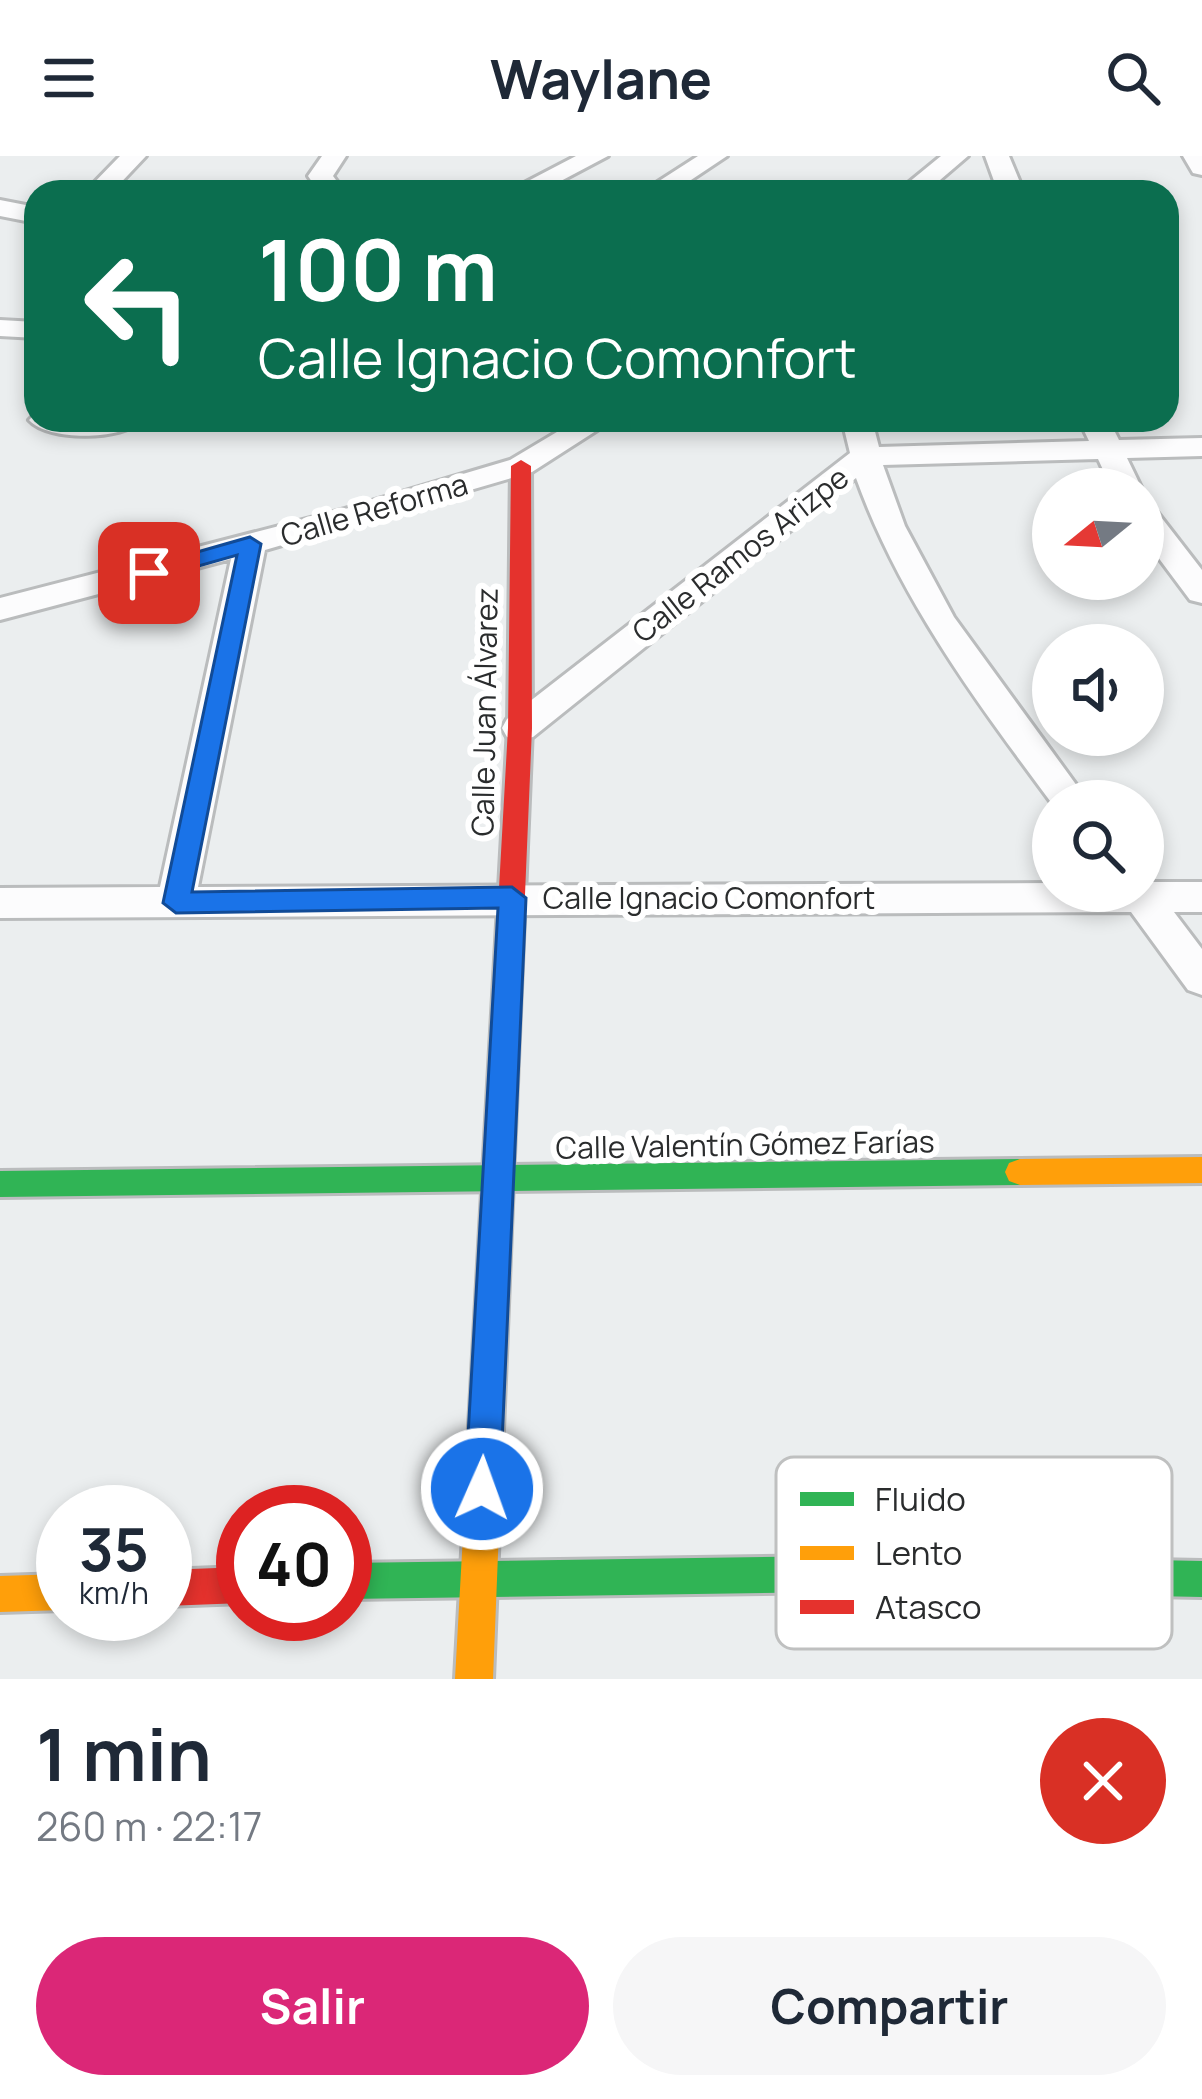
<!DOCTYPE html>
<html lang="es">
<head>
<meta charset="utf-8">
<style>
  :root { --surface:#fff; --page:#f6f6f7; --text:#1f2937; --muted:#747a83; --accent:#db2777 }
  body { margin:0; font-family:Manrope,sans-serif; background:var(--page); color:var(--text); height:100vh; display:flex; flex-direction:column; font-size:45px; white-space:nowrap }
  * { box-sizing:border-box; margin:0 }
  p { font-size:39px; color:var(--muted) }
  .icon { flex:none; width:66px; height:66px; fill:none; stroke:currentColor; stroke-width:2; stroke-linecap:round; stroke-linejoin:round }
  .map { position:relative; height:1523px; overflow:hidden }
  .drawer { display:flex; flex-direction:column; background:var(--surface); flex:1 }
  .drawer>* { flex:none }
  .top-card { position:absolute; left:24px; top:24px; width:1155px; height:252px; border-radius:36px; box-shadow:0 6px 18px #0003; background:#0b6e4f; color:#fff; overflow:hidden }
  .needle { width:78px; rotate:252deg }
  .fabs { position:absolute; left:1032px; top:312px; display:grid; gap:24px }
  .fabs a { display:grid; place-items:center; width:132px; height:132px; border-radius:50%; background:var(--surface); box-shadow:0 6px 18px #0003; font-size:60px }
  .speed { position:absolute; left:36px; top:1329px; display:flex; gap:24px; font-size:60px; font-weight:700; text-align:center }
  .speed>* { display:grid; place-content:center; width:156px; height:156px; border-radius:50%; background:var(--surface); box-shadow:0 6px 18px #0003; line-height:1 }
  .speed small { font-size:30px; font-weight:400 }
  .speed .limit { border:18px solid #d22; background:#fff; color:#111 }
  .pin { position:absolute; display:grid; place-items:center; width:102px; height:102px; color:#fff; margin:-51px; border-radius:24px; box-shadow:0 6px 18px #0006 }
  .me { position:absolute; width:132px; margin:-66px; rotate:2deg; stroke-linejoin:round; filter:drop-shadow(0 0 9px #0008) }
  .turn { display:flex; align-items:center; gap:42px; height:252px; padding:0 36px; font-size:54px }
  .turn .icon { width:156px; height:156px; stroke-width:2.5 }
  .turn b { display:block; font-size:84px; line-height:102px }
  .round { display:grid; place-items:center; flex:none; width:126px; height:126px; border-radius:63px; background:var(--page) }
  .overview { display:flex; align-items:center; justify-content:space-between; height:204px; padding:0 36px }
  h1 { font-size:72px; font-weight:700; line-height:90px }
  .action { display:flex; gap:24px; margin-top:auto; padding:24px 36px }
  .action a { flex:1; height:138px; border-radius:72px; background:var(--accent); color:#fff; font-size:48px; font-weight:700; line-height:138px; text-align:center }
  .action a+a { background:var(--page); color:var(--text) }
  header { display:flex; justify-content:space-between; align-items:center; height:156px; padding:0 36px; background:var(--surface); font-size:54px; font-weight:700 }
  .map>svg:first-child { display:block }
</style>
</head>
<body>
<header><svg class="icon" aria-label="menu" viewBox="0 0 24 24"><path d="M4 6h16M4 12h16M4 18h16"/></svg>Waylane<svg class="icon" aria-label="search" viewBox="0 0 24 24"><circle cx="10" cy="10" r="6"/><path d="M15 15l6 6"/></svg></header>
<div class="map">
<svg width="1202" height="1523" viewBox="0 0 1202 1523">
  <rect width="100%" height="100%" fill="#ebeeef"/>
  <g fill="none" stroke-linecap="round" stroke-linejoin="round">
    <defs>
      <path id="street" d="M120,0H146L112,36H85Z
        M322,0H346L333,20L345,36H319L308,20Z
        M576,0H608L540,36H507Z
        M698,0H727L673,36H642Z
        M941,0H968L926,36H897Z
        M985,0H1009L1024,36H998Z
        M1183,0H1202V19L1193,17Z
        M0,44L36,51V67L0,60Z
        M0,164L36,166V182L0,180Z
        M36,257V264H143C123,284 49,286 29,264Z
        M577,264H613L532,316L265,394L198,731L1053,727V735H1143V722L1152,726H1202V756H1174L1202,793V839L1188,834L1131,756L0,762V732L160,731L231,403L0,464V442L345,353L510,304Z
        M842,264H872L879,291L1089,285L1079,264H1109L1119,284L1202,282V300L1127,302L1142,333H1112L1098,303L883,309L905,370L954,461L1088,645H1053V649C976,545 900,444 856,322L533,581L520,584L507,581L502,572L507,563L850,297Z
        M1143,349L1154,352L1202,414V447L1190,444L1143,381Z"/>
      <path id="fast" d="M1020,1003L1031,1007L1035,1016L1031,1025L1020,1029L0,1041V1015Z
        M904,1399L1202,1405V1441L904,1435L345,1443V1407Z"/>
      <path id="slow" d="M499,987L510,991L514,1000L493,1523H455L484,1000L488,991Z
        M1202,1001V1027L1020,1029L1009,1025L1005,1016L1009,1007L1020,1003Z
        M63,1418V1454L0,1456V1420Z"/>
      <path id="jam" d="M521,304L531,310L532,572L514,1000L510,1009L499,1013L488,1009L484,1000L508,572L511,310Z
        M243,1411V1447L165,1450V1414Z"/>
    </defs>
    <!-- street casing -->
    <use href="#street" stroke="#babcbd" stroke-width="6"/>
    <!-- fast casing -->
    <use href="#fast" stroke="#babcbd" stroke-width="6"/>
    <!-- slow casing -->
    <use href="#slow" stroke="#babcbd" stroke-width="6"/>
    <!-- jam casing -->
    <use href="#jam" stroke="#babcbd" stroke-width="6"/>
    <!-- street -->
    <use href="#street" fill="#fcfcfd" fill-rule="evenodd"/>
    <!-- fast -->
    <use href="#fast" fill="#30b455" fill-rule="evenodd"/>
    <!-- slow -->
    <use href="#slow" fill="#ff9f0a" fill-rule="evenodd"/>
    <!-- jam -->
    <use href="#jam" fill="#e5322d" fill-rule="evenodd"/>
  </g>
  <!-- route -->
  <path fill="#1a73e8" stroke="#114b97" stroke-width="3" d="M250,381L261,388L192,736L512,731L526,742L500,1333L494,1346L482,1351L470,1346L465,1333L498,752L176,757L163,747L237,399L149,424L138,417L141,412Z"/>
  <g text-anchor="middle" dominant-baseline="central" stroke-width="12" stroke-linejoin="round" paint-order="stroke">
    <!-- street labels -->
    <g font-size="30" fill="#2a2c2d" stroke="#fff">
      <text transform="translate(374 353) rotate(-16)">Calle Reforma</text>
      <text transform="translate(740 398) rotate(-38)">Calle Ramos Arizpe</text>
      <text transform="translate(484 556) rotate(-89)">Calle Juan Álvarez</text>
      <text x="709" y="741">Calle Ignacio Comonfort</text>
      <text transform="translate(745 988) rotate(-1)">Calle Valentín Gómez Farías</text>
    </g>
  </g>
  <!-- legend -->
  <rect x="776" y="1301" width="396" height="192" rx="18" fill="#fff" stroke="#bfc0c0" stroke-width="3"/>
  <rect x="800" y="1336" width="54" height="14" fill="#30b455"/>
  <rect x="800" y="1390" width="54" height="14" fill="#ff9f0a"/>
  <rect x="800" y="1444" width="54" height="14" fill="#e5322d"/>
  <g font-size="33" fill="#2a2c2d">
    <text x="875" y="1355">Fluido</text>
    <text x="875" y="1409">Lento</text>
    <text x="875" y="1463">Atasco</text>
  </g>
</svg>
<div class="fabs">
<a><svg class="needle" viewBox="-14 -14 28 28"><path d="M0-13l5 13h-10z" fill="#e53935"/><path d="M0 13l5-13h-10z" fill="#747a83"/></svg></a>
<a><svg class="icon" aria-label="sound" viewBox="0 0 24 24"><path d="M4 9h4l5-4v14l-5-4H4zM17 9q2 3 0 6"/></svg></a>
<a><svg class="icon" aria-label="search" viewBox="0 0 24 24"><circle cx="10" cy="10" r="6"/><path d="M15 15l6 6"/></svg></a>
</div>
<div class="speed"><div>35<small>km/h</small></div><div class="limit">40</div></div>
<div class="pin" style="left:149px;top:417px;background:#d93025"><svg class="icon" aria-label="arrive" viewBox="0 0 24 24"><path d="M6 21V4h12l-3 4 3 4H6"/></svg></div>
<svg class="me" style="left:482px;top:1333px" viewBox="-20 -20 40 40"><circle r="17" fill="#1a73e8" stroke="#fff" stroke-width="3"/><path d="M0-11L8 9 0 5-8 9z" fill="#fff"/></svg>
<div class="top-card">
<div class="turn"><svg class="icon" aria-label="left" viewBox="0 0 24 24"><path d="M17 20v-9H6M10 6l-5 5 5 5"/></svg><div><b>100 m</b>Calle Ignacio Comonfort</div></div>
</div>
</div>
<section class="drawer">
<div class="overview"><div><h1>1 min</h1><p>260 m · 22:17</p></div><a class="round" style="background:#d93025;color:#fff"><svg class="icon" aria-label="close" viewBox="0 0 24 24"><path d="M6 6l12 12M18 6L6 18"/></svg></a></div>
<div class="action"><a>Salir</a><a>Compartir</a></div>
</section>
</body>
</html>
